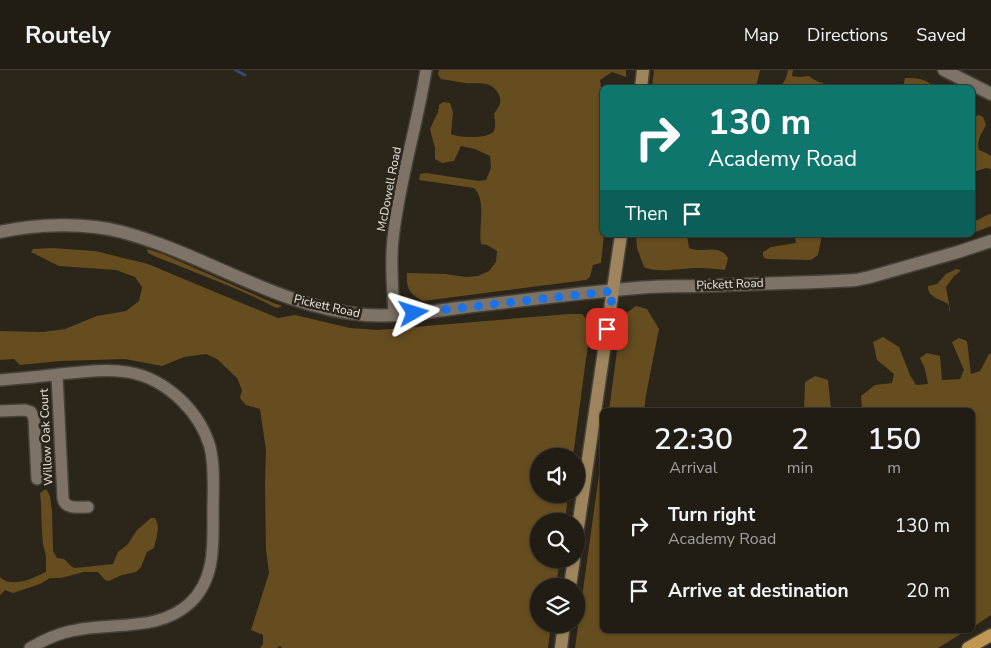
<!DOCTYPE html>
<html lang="en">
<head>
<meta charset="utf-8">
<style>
  :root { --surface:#211c14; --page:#2d2922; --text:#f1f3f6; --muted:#a2a1a0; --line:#3e3a34 }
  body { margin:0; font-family:"Nunito Sans",sans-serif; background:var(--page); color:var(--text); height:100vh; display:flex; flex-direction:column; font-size:19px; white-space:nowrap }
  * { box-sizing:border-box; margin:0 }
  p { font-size:16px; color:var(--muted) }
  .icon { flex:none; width:28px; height:28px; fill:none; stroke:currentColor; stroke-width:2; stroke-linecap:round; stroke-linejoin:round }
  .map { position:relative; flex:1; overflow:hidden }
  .details { position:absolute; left:600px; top:338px; width:375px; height:225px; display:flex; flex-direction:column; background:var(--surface); border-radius:8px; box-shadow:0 1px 4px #0004,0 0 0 1px var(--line) }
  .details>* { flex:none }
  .top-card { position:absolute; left:600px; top:15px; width:375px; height:152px; border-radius:8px; box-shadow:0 1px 4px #0004,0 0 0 1px var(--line); background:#0f766e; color:#fff; overflow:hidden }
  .controls { position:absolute; left:530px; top:378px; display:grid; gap:10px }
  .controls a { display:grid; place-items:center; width:55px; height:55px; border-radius:50%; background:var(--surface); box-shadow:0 1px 4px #0004,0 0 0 1px var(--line); font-size:25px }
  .pin { position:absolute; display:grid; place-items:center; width:42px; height:42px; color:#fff; margin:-21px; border-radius:10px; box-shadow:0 2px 8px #0006 }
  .me { position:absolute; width:55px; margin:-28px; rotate:84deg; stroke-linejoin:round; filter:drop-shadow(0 0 4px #0008) }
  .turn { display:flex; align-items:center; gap:18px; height:105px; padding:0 25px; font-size:22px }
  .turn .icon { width:65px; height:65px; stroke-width:2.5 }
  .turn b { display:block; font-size:35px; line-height:42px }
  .then { display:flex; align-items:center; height:48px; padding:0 25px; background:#0003; gap:10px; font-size:19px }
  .eta { display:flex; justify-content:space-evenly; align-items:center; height:85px; text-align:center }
  .eta b { font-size:30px; font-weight:600; line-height:35px }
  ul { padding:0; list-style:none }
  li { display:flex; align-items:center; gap:15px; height:65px; padding:0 25px }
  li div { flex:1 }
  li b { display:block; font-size:19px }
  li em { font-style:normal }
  header { display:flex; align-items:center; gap:30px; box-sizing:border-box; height:70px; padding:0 25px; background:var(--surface); border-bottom:1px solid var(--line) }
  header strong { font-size:24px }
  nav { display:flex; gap:28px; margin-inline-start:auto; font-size:18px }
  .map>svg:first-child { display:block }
</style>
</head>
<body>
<header>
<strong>Routely</strong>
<nav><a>Map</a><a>Directions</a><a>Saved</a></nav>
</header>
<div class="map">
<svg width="991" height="578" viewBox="0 0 991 578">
  <rect width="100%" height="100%" fill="#2c251a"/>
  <!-- forest -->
  <path fill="#654d20" d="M439,0H626V7L612,2L600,10L602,24V165H604L601,193L593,195L590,207L586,210L423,231C409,224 406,218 407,203L445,204L466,207L478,206L489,201L496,192L497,181L487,175L481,174C478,158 487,130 474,118L419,110L420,104L426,103L479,111L486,110L491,98L490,86L475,79L461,76L454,91L442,93L435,89V78L430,59L438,42L439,35L443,32L450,33L453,42L451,64C459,68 489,69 494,61C496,56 495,49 494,44C499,36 503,32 498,23C491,10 477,14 465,13C457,12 449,10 441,9L438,5Z
    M654,0H760L756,17H652Z
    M788,0H793L792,6L799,7L809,6L813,9L821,13L823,12L822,17H781L780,16C785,12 787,6 788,0Z
    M905,8C921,8 923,9 936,17H903Z
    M979,45L983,47L986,55C982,63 976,71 979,80L986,83L991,86V99L986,98L973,102V53L976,46Z
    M991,144V156L973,163V151C979,151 984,145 991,144Z
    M636,165H687L689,178C701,184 719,173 728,188L725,200C717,199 709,198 701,198C686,197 657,204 644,197L637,178Z
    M792,165H822L818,185L811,190L766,189L763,186V182L771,177L796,173L795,168Z
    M52,178L95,181L148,194L198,215L278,248L295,245L350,258L378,260L569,244H582L588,251L590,259L573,386H539V424H568L565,451H539V489H560L556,516H539V554H551L548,578H282L280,576L277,578H260L263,574V565L251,560L269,503L266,479L265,414L266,380L260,339L246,335L240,328L242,320L237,308L217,289L206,284L184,287L162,296L125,289L60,291L20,295L14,289L0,290V261L42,262L65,259L97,246L126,241L139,231L142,217L135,207L116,200L59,196L31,182L33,179Z
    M147,179L163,184L271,232L282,236L278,238L274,237C245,221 214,210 184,198C172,192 159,189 148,183Z
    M956,199L961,200L957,204L954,206L946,217L950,240L949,242V236L947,233C939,229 927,226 928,216L937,214L946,204Z
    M636,236L647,239L659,259L646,325L644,340H609L620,259L625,244Z
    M883,267L899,277L910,305L916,315L928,314L925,299L920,288L927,283L940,286L942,310L960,309L964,300L952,272L959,268L967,271L971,304L980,301L989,284H991V545L973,557L972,340H862L861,326L875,315L892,313L894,304L877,290L873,272Z
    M815,306L828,310L831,340H804L805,312Z
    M602,383V560H967L938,578H575Z
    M46,419L50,426L52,441L53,481L57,488L64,489L72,497L75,498L113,494L118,482L128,474L137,460L151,448H155C161,457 156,468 154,478L147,482L141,497L136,502L122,505L109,511L105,510L98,502H84L61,508H50L40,514L13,523L5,520L0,525V507C12,519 33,508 46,502V486L43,474L42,462L41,433L40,423Z"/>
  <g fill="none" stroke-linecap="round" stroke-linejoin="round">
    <!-- stream -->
    <path stroke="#344c72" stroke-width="3" d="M235,0L245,5"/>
    <defs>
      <path id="minor" d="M394,245C393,219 390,194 393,169C399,112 417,57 426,0
        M57,305L63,429C66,440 79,437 88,437
        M0,310C20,308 40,307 60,304C110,299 145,294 183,332C195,344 205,360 210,377C215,398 213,420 213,441C213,473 216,509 190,533C157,563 112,551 71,561C57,564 42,571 30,578
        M0,341L25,340L31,342L34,348L37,409"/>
      <path id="tertiary" d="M944,0L991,24
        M0,162C37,154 85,152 122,162C205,184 279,238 366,245C396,247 428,242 458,238C517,231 577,223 637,218C657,216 678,216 698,216C751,214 803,213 856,210L870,207L958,182L991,171"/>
      <path id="secondary" d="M641,18L643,0
        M576,471C591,369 606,267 621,165
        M570,516L574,489
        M561,578L564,554"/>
      <path id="primary" d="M968,578L991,565"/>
    </defs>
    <!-- minor casing -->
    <use href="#minor" stroke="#474239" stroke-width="14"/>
    <!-- tertiary casing -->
    <use href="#tertiary" stroke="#474239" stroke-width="15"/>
    <!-- secondary casing -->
    <use href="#secondary" stroke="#474239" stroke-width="15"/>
    <!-- primary casing -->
    <use href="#primary" stroke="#474239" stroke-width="15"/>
    <!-- minor -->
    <use href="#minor" stroke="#7d7467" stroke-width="11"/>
    <!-- tertiary -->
    <use href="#tertiary" stroke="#7d7467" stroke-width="12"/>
    <!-- secondary -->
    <use href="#secondary" stroke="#9e855d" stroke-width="12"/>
    <!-- primary -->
    <use href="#primary" stroke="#c09653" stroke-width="12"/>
  </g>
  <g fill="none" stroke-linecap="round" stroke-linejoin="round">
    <!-- route -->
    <path stroke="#1a73e8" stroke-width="9" stroke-dasharray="0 16.2" d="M414,243L613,221L607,259"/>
  </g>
  <g text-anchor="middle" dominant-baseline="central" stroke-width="5" stroke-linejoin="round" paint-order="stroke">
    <!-- street labels -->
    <g font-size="12" fill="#eae6de" stroke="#2c251a">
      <text transform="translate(389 119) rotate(-79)">McDowell Road</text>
      <text transform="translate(730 214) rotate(-2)">Pickett Road</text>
      <text transform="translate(327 236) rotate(13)">Pickett Road</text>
      <text transform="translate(46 367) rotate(-93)">Willow Oak Court</text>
    </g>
  </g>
</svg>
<div class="controls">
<a><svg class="icon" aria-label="sound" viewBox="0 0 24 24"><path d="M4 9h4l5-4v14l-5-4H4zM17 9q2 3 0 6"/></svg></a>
<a><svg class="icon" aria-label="search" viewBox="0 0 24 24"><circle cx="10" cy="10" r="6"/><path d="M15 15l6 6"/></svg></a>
<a><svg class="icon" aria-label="layers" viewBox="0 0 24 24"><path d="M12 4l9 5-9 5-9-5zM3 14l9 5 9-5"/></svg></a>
</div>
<div class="pin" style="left:607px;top:259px;background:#d93025"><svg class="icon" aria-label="arrive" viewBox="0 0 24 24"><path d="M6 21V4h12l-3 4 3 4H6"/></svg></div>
<svg class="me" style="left:414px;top:243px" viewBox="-20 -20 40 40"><path d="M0-17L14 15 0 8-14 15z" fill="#1a73e8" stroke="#fff" stroke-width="4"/></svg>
<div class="top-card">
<div class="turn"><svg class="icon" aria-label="right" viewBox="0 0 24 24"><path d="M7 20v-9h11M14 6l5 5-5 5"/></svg><div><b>130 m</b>Academy Road</div></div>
<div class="then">Then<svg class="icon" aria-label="arrive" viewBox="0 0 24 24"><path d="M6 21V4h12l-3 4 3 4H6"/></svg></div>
</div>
<section class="details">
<div class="eta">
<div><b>22:30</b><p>Arrival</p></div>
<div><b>2</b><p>min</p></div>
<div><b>150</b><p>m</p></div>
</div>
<ul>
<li><svg class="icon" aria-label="right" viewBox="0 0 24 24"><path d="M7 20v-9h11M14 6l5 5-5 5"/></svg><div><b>Turn right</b><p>Academy Road</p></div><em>130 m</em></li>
<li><svg class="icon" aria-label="arrive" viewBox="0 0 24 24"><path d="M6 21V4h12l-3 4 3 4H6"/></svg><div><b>Arrive at destination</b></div><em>20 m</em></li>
</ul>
</section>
</div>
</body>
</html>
